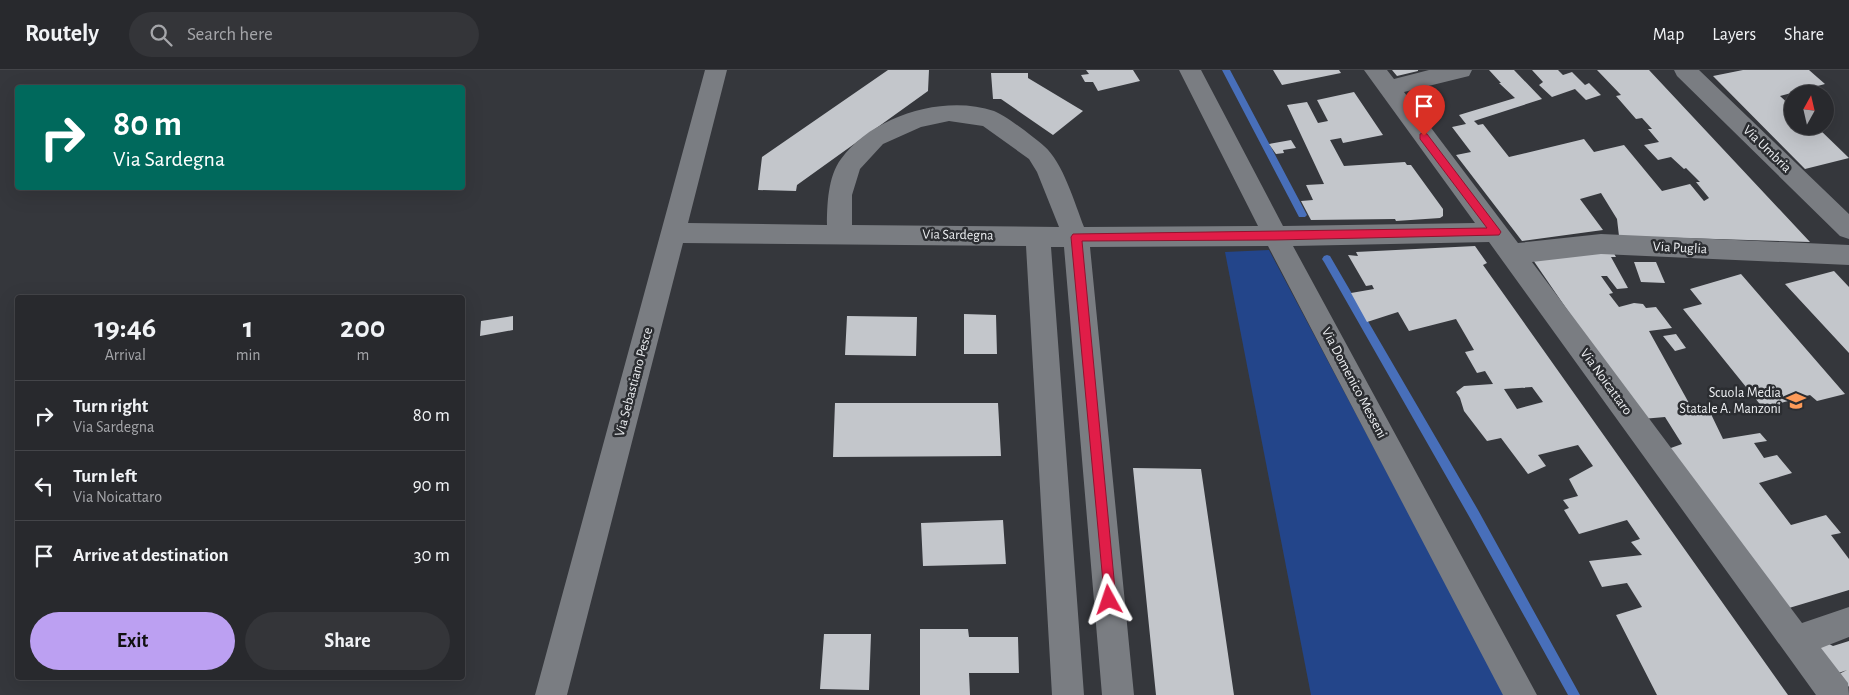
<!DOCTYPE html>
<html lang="en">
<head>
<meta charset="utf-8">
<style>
  :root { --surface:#28292d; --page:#343539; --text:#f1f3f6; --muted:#a5a6aa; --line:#444549; --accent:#bca0f2 }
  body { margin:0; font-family:"Alegreya Sans",sans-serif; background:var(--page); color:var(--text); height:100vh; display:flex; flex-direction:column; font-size:19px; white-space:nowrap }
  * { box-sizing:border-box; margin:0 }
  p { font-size:16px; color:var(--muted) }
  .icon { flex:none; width:28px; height:28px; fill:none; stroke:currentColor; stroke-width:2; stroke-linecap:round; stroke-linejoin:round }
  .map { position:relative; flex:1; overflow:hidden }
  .side { position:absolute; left:15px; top:225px; width:450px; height:385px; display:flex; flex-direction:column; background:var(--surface); border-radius:5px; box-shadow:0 5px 20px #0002,0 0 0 1px var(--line) }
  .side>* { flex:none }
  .top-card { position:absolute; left:15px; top:15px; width:450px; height:105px; border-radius:5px; box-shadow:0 5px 20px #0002,0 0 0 1px var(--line); background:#00695c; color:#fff; overflow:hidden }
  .needle { width:32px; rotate:8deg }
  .buttons { position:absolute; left:1784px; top:15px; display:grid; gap:10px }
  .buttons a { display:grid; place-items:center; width:50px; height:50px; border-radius:50%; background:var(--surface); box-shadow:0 5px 20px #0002,0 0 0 1px var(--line); font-size:25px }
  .pin { position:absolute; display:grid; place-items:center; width:42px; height:42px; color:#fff; margin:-51px -21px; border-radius:50% 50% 50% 0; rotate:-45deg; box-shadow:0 0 5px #0007 }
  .pin .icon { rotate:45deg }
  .me { position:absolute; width:55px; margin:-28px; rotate:355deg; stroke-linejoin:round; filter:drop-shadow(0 0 4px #0008) }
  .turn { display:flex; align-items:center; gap:18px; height:105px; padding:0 15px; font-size:22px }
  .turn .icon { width:65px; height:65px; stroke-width:2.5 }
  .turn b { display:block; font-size:35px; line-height:42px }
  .eta { display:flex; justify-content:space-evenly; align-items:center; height:85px; text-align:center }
  .eta b { font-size:30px; font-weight:700; line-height:35px }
  .button { display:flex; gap:10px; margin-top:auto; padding:10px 15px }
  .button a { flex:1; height:58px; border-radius:30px; background:var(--accent); color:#111; font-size:20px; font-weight:700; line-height:58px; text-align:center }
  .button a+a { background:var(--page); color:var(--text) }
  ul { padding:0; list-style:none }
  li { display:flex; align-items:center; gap:15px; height:70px; padding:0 15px; border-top:1px solid var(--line) }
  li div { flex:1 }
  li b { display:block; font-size:19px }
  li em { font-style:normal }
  header { display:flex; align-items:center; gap:30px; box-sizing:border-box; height:70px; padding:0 25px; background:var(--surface); border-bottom:1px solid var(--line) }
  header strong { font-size:24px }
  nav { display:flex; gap:28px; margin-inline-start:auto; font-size:18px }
  .search { width:350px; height:45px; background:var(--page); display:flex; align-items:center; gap:12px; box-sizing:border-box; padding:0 18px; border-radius:28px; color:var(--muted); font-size:19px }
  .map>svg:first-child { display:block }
</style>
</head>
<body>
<header>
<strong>Routely</strong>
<div class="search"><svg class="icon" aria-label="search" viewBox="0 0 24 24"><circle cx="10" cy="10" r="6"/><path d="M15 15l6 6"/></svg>Search here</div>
<nav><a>Map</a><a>Layers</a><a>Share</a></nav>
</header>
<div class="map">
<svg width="1849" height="625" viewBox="0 0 1849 625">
  <rect width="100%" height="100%" fill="#35373c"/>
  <!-- green -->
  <path fill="#23458a" d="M1269,180L1505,625H1311L1225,182Z"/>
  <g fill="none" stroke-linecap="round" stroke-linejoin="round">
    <!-- stream -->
    <path fill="#486fba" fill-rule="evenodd" d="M1222,0H1230L1307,145L1305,147H1299Z
      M1327,185L1330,186L1478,440L1580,625H1568L1470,448L1324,192L1322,189L1324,186Z"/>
  </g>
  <!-- building -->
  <path fill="#c3c6cb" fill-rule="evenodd" d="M888,0H929L928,21L797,115L796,121L758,120L762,87Z
    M1086,0H1133L1140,11L1098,21L1093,12H1085L1081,5L1089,4Z
    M1273,0H1339L1341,3L1282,15Z
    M1392,0H1418V1L1397,6Z
    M1489,0H1514L1542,29L1474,51L1478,55L1483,54L1509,87L1584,69L1594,82L1624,75L1662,121L1690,114L1704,131L1709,128L1696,112H1700L1686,98L1684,99L1671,87L1658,90L1644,75L1659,72L1648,59H1652L1642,48L1636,49L1616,26L1621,25L1597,0H1649L1810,172L1619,166L1617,149L1601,123L1580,129L1603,160L1522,171L1456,85L1471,82L1452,57L1466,54L1459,45L1515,28L1499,13H1501Z
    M1532,0H1558L1563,5L1572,2L1585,15L1589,13L1601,25L1586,30L1575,19L1552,27L1539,15L1543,12Z
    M1743,0H1809L1825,14L1780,26L1792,37V56H1816L1849,88L1805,99L1713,6Z
    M991,3H1028V8L1083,41L1053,65L1001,29H993Z
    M1354,22L1383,65L1343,73L1341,68L1330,70L1344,96L1405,92L1407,95H1411L1443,139V146L1440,148L1396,151L1395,149L1311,150L1301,131L1313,130L1306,115L1324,114L1287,35L1307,32L1318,53L1328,51L1317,30Z
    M1291,70L1296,78L1283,80L1284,83L1276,84L1269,74Z
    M1475,176L1487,193L1483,195L1788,625H1657L1616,545L1642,537L1627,513L1602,517L1589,491L1642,485L1631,472L1640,469L1627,450L1579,464L1564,440L1569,438L1563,430L1578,426L1569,409L1593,396L1578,375L1538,385L1546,396L1528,404L1501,368L1487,371L1464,341L1460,328L1456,322L1464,316L1493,314L1485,301L1477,303L1465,282L1474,280L1456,249L1409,261L1398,242L1367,252L1351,223L1374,219L1372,215L1366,216L1348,185L1358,186L1356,182ZM1532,317L1543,332L1517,339L1504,319Z
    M1611,178L1616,187H1611L1628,218L1617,219L1607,206H1601L1613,223L1609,224L1619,237L1634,233L1643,234L1646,238L1656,237L1672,258L1649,261L1695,344L1710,342L1723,369L1760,363L1767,371L1754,373L1764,388L1777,385L1792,403L1759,413L1791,455L1826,445L1841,463L1831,465L1849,489V520L1789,538L1668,379L1682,374L1665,347L1642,349L1531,187Z
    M1634,192H1656L1665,213L1641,212Z
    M1834,201L1849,217V283L1785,214Z
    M1741,204L1845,324L1817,331L1810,325L1763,338L1683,239L1702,234L1690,219Z
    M964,244L996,245L997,284H964Z
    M513,246V260L480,266L481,251Z
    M847,246L917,247L916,286L845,285Z
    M1676,264L1686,278L1675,281L1663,266Z
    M835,333H998L1001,386L833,387Z
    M1133,398L1201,399L1234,625H1156Z
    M1003,450L1006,494L923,496L921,453Z
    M920,559H968L969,567H1018L1019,603H969L970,625H920Z
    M824,564H871L869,620L820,619Z
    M1849,571V617L1839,604L1847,600L1830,606L1811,579L1829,574L1833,576Z"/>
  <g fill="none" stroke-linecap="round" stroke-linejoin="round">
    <!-- minor -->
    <path fill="#7a7d82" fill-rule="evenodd" d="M705,0H727L688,153L827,155C827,135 828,106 841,89C872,46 944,24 994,41C1005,45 1035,68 1044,76C1063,92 1075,134 1084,157L1258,156L1179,0H1201L1283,156L1475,153L1364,0H1387L1394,9L1429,0H1472L1469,6L1404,22L1518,173L1601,164L1849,175V195L1601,184L1532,192L1802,553L1849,537V567L1821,578L1848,613L1849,625H1816L1489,172L1293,176L1537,625H1503L1268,176L1090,177L1134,625H1102L1064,177H1051L1084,625H1052L1026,176L683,173L567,625H535ZM949,51L983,56L1029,89L1037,102L1059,157L852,155V125L860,99L883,74L921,57Z
      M1674,0H1699L1849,144V169L1840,166L1677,6Z"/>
  </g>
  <!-- route -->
  <path fill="#e11d48" stroke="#92132f" d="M1424,63L1427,64L1499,159L1501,162L1499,165L1275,170L1082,171L1116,530L1114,534L1109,536L1105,534L1071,167L1073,164L1487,158L1420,69V64Z"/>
  <!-- icons -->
  <defs>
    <symbol id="school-bare" viewBox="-9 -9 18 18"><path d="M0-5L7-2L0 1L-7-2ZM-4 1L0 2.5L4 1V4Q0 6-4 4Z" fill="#fe9b59" stroke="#2b2d31" stroke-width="2.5" paint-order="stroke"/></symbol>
  </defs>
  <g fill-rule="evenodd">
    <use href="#school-bare" x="1782" y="317" width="28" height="28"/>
  </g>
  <g text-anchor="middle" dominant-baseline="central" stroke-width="5" stroke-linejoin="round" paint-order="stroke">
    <!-- street labels -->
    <g font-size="14" fill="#edeff2" stroke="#2b2d31">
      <text transform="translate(1767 79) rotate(44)">Via Umbria</text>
      <text transform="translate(958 165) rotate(1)">Via Sardegna</text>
      <text transform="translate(1680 178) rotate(3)">Via Puglia</text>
      <text transform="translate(634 312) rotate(-75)">Via Sebastiano Pesce</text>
      <text transform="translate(1606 312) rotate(54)">Via Noicattaro</text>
      <text transform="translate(1354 313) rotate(62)">Via Domenico Messeni</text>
    </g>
    <!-- poi labels -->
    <g font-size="14" fill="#edeff2" stroke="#2b2d31" text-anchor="end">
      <text x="1781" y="323">Scuola Media<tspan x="1781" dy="16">Statale A. Manzoni</tspan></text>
    </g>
  </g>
</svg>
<div class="buttons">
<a><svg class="needle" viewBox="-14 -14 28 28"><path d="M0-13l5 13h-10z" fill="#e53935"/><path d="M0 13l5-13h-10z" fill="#a5a6aa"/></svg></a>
</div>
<div class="pin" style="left:1424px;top:66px;background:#d93025"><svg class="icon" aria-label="arrive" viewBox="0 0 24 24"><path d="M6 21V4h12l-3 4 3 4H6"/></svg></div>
<svg class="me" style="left:1109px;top:530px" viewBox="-20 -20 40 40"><path d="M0-17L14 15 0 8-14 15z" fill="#e11d48" stroke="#fff" stroke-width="4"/></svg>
<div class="top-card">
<div class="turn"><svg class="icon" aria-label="right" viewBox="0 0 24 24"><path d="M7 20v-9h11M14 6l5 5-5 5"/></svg><div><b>80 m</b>Via Sardegna</div></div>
</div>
<section class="side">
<div class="eta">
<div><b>19:46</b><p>Arrival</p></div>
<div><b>1</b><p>min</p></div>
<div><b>200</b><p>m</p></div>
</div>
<ul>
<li><svg class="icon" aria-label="right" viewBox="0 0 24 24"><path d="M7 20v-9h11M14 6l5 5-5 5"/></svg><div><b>Turn right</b><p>Via Sardegna</p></div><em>80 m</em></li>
<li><svg class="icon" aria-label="left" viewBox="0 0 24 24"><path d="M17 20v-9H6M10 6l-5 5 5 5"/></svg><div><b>Turn left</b><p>Via Noicattaro</p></div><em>90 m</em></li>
<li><svg class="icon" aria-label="arrive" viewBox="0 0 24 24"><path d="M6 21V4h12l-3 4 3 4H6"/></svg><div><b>Arrive at destination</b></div><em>30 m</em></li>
</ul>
<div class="button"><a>Exit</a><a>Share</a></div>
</section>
</div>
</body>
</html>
